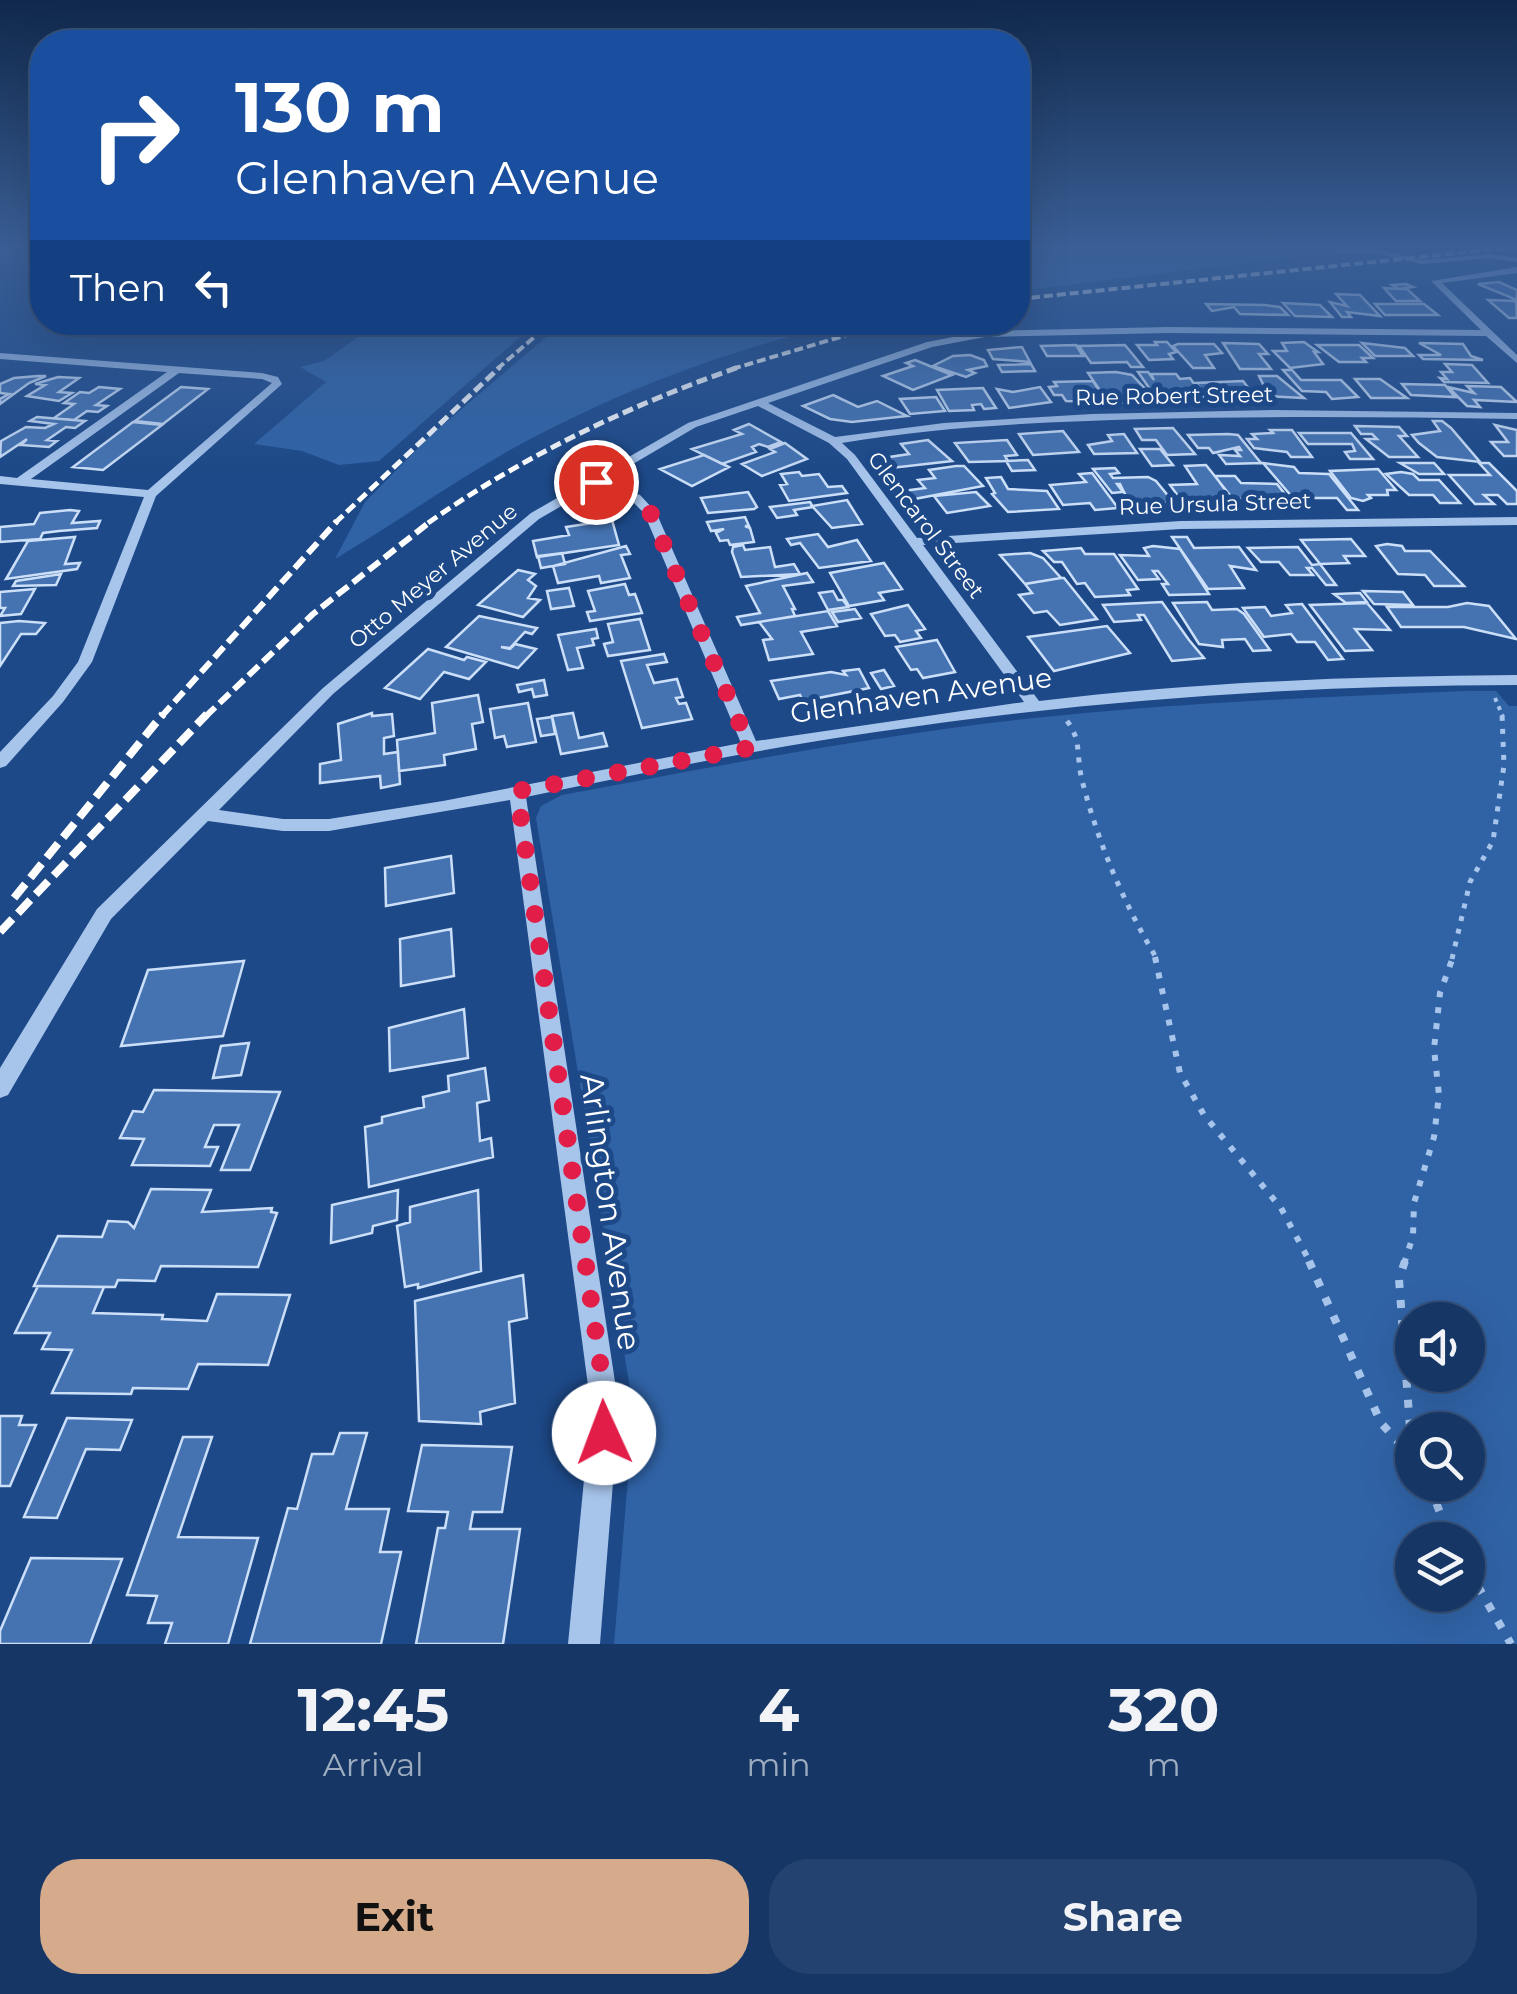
<!DOCTYPE html>
<html lang="en">
<head>
<meta charset="utf-8">
<style>
  :root { --surface:#163766; --page:#23426f; --text:#f1f3f6; --muted:#9eacbf; --line:#35517a; --accent:#d6ab8b }
  body { margin:0; font-family:Montserrat,sans-serif; background:var(--page); color:var(--text); height:100vh; display:flex; flex-direction:column; font-size:38px; white-space:nowrap }
  * { box-sizing:border-box; margin:0 }
  p { font-size:32px; color:var(--muted) }
  .icon { flex:none; width:55px; height:55px; fill:none; stroke:currentColor; stroke-width:2; stroke-linecap:round; stroke-linejoin:round }
  .map { position:relative; height:1644px; overflow:hidden }
  .sheet { display:flex; flex-direction:column; background:var(--surface); flex:1 }
  .sheet>* { flex:none }
  .hud { position:absolute; left:30px; top:30px; width:1000px; height:305px; border-radius:40px; box-shadow:0 10px 40px #0002,0 0 0 2px var(--line); background:#1a4fa0; color:#fff; overflow:hidden }
  .buttons { position:absolute; left:1395px; top:1302px; display:grid; gap:20px }
  .buttons a { display:grid; place-items:center; width:90px; height:90px; border-radius:50%; background:var(--surface); box-shadow:0 10px 40px #0002,0 0 0 2px var(--line); font-size:50px }
  .pin { position:absolute; display:grid; place-items:center; width:85px; height:85px; color:#fff; margin:-42px; border:5px solid #fff; border-radius:50%; box-shadow:0 2px 10px #0007 }
  .me { position:absolute; width:110px; margin:-55px; rotate:358deg; stroke-linejoin:round; filter:drop-shadow(0 0 8px #0008) }
  .turn { display:flex; align-items:center; gap:35px; height:210px; padding:0 40px; font-size:45px }
  .turn .icon { width:130px; height:130px; stroke-width:2.5 }
  .turn b { display:block; font-size:70px; line-height:85px }
  .then { display:flex; align-items:center; height:95px; padding:0 40px; background:#0003; gap:20px; font-size:38px }
  .eta { display:flex; justify-content:space-evenly; align-items:center; height:170px; text-align:center }
  .eta b { font-size:60px; font-weight:700; line-height:70px }
  .action { display:flex; gap:20px; margin-top:auto; padding:20px 40px }
  .action a { flex:1; height:115px; border-radius:40px; background:var(--accent); color:#111; font-size:40px; font-weight:700; line-height:115px; text-align:center }
  .action a+a { background:var(--page); color:var(--text) }
  .map>svg:first-child { display:block }
</style>
</head>
<body>
<div class="map">
<svg width="1517" height="1644" viewBox="0 0 1517 1644">
  <rect width="100%" height="100%" fill="#1d4988"/>
  <!-- green -->
  <path fill="#3063a6" fill-rule="evenodd" d="M1018,245H1421L1427,248L1347,251L1018,291Z
    M564,322L845,323C728,349 615,392 510,450C450,484 394,524 335,559L365,502L431,435Z
    M378,323H536L379,461L339,465L302,451L254,444L326,382L300,367L324,361Z
    M1465,691H1496L1509,706H1517V1644H614L632,1432L631,1394L536,818L541,806L562,795C718,766 875,735 1034,718C1177,703 1321,697 1465,691ZM1468,1320V1375H1412V1320ZM1412,1430H1468V1485H1412ZM1412,1540H1468V1595H1412Z"/>
  <!-- building -->
  <path fill="#4573b1" stroke="#ccdff8" stroke-width="2.5" d="M1499,282L1517,290V300L1478,284Z
    M1406,284L1413,287L1399,289H1407L1420,301H1396L1384,288L1399,289L1392,285Z
    M1336,294L1360,295L1380,316L1347,312L1351,317H1342L1330,302L1347,306Z
    M1488,300L1516,301L1517,318H1509Z
    M1283,303L1320,305L1332,317L1295,316Z
    M1206,304L1265,305L1280,307L1288,315L1240,314L1234,307L1212,311Z
    M1375,304H1424L1438,315H1385Z
    M1155,342H1167L1176,352L1169,354L1173,359L1149,360L1137,345H1157Z
    M1304,342L1318,352H1314L1323,364L1290,368L1273,351H1287L1282,343Z
    M1223,343L1259,344L1268,354H1259L1271,369H1240Z
    M1362,343L1405,348L1413,356H1375Z
    M1419,343L1463,344L1471,356L1483,360L1423,359L1419,355H1441Z
    M1178,344H1214L1222,353L1205,355L1214,368H1193L1173,346Z
    M1076,345L1083,356H1047L1041,346Z
    M1125,345L1143,367H1131L1127,362L1091,363L1079,346Z
    M1317,345H1359L1373,358H1362L1366,362H1339Z
    M1022,347L1030,362L993,359L988,350Z
    M970,355L984,360L987,366L968,370L975,373L966,377L933,366L953,356Z
    M915,360L952,375L913,390L883,376L913,366L906,363Z
    M1031,364L1035,371L1002,372L998,365Z
    M1445,364L1472,365L1488,383L1444,382L1440,378L1447,379L1441,372H1452Z
    M1283,370H1292L1301,380H1341L1358,397L1332,399L1326,392L1302,391Z
    M1116,372L1132,375L1151,395L1133,396L1138,403H1116L1109,391L1101,392L1088,373Z
    M1138,372H1148L1154,380L1151,374H1176L1180,379L1190,378L1205,399L1152,392Z
    M38,376H46L29,383L0,404V399L9,394L0,393V384L14,378Z
    M1259,376H1277L1304,398L1266,396L1259,388H1265Z
    M58,377L79,378L59,392L72,393L59,401L27,396L45,385L35,384Z
    M1355,379H1380L1407,398H1371Z
    M1093,381L1102,395H1095L1100,402L1066,401L1062,395H1054L1049,387L1057,386L1054,382Z
    M1243,381L1253,394L1229,397L1233,401L1212,402L1196,383Z
    M1402,384L1445,385L1455,397L1411,395Z
    M1467,386L1501,387L1517,402L1474,400L1480,407L1467,406L1448,387L1474,393Z
    M99,387L120,389L96,405L107,406L98,412L87,411L74,420L54,418L74,404L64,403L80,392L89,393Z
    M181,387L208,389L163,424L135,421Z
    M1040,387L1051,402L1009,408L997,389L1013,392Z
    M983,388L996,408L984,409L981,404L972,405L974,410L949,411L937,390Z
    M833,395L858,407L877,401L907,416L852,422L830,419L803,406Z
    M936,397L945,411L910,414L900,399Z
    M37,417L85,421L75,428L66,427L47,440L57,441L49,447L21,445L27,439L0,457L1,441L26,427L45,428L54,424L30,421Z
    M1433,421H1442L1451,428L1480,462L1437,457L1419,443L1412,435L1440,431Z
    M133,422L162,425L103,470L73,467Z
    M749,424L781,442L768,447L759,444L752,447L756,452L722,464L692,449L742,434L734,430Z
    M1495,425L1517,430V456H1504L1491,442H1508Z
    M1355,426L1399,427L1407,436H1399L1418,457H1389L1366,439H1377L1372,434H1361Z
    M1173,428L1195,454L1167,455L1156,440H1142L1135,429Z
    M1270,430H1292L1312,457H1291L1287,452L1254,448L1247,439H1257L1252,434L1273,433Z
    M1063,431L1079,452L1033,455L1019,434Z
    M1299,433H1351L1373,459H1350L1345,452L1355,451L1352,444H1308Z
    M1124,434L1137,453L1094,454L1088,445L1112,441L1108,435Z
    M1228,434L1238,435L1261,463L1226,464L1219,455L1240,456L1235,450H1241L1239,447L1213,453L1209,448H1198L1188,435Z
    M928,440L952,461L891,468L883,458L909,454L901,444Z
    M1007,440L1017,455L1005,456L1008,461L969,462L955,443Z
    M785,443L807,459L762,476L742,464L775,452L770,449Z
    M1140,449H1160L1173,465L1152,466Z
    M704,455L729,467L692,486L660,469Z
    M1028,460L1035,470L1012,471L1006,461Z
    M1263,463L1294,467L1299,473L1329,474L1358,510H1347L1337,498H1293Z
    M1400,463H1434L1444,474H1419Z
    M1479,463H1489L1517,491V504H1507L1498,495H1484L1494,504H1475L1449,475H1490Z
    M1206,465L1229,494L1220,495L1224,500L1184,504L1170,485L1197,484L1185,466Z
    M956,466H964L983,486L909,500L903,491L925,488L918,480L935,478L929,470Z
    M1115,468L1119,473L1110,474L1113,478L1148,477L1156,481L1174,503L1129,502L1120,484H1117L1123,492L1112,493L1093,469Z
    M1378,469L1396,490H1387L1388,495H1368L1371,498L1363,501L1351,498L1330,471Z
    M799,472L802,476L819,474L828,487L842,486L847,493L789,501L780,485L787,484L781,474Z
    M1401,472L1413,474L1419,480H1439L1460,503H1440L1433,495H1409L1386,474Z
    M1092,473L1118,508L1095,510L1090,503L1063,505L1050,485L1086,482L1079,474Z
    M1215,476H1235L1241,483L1277,484L1288,498L1232,499Z
    M1001,477L1008,489L1047,491L1059,509L1008,512L992,494L995,493L986,478Z
    M748,492L757,507L754,509L708,513L701,498Z
    M976,492L990,506L947,513L934,496Z
    M847,500L862,524L832,528L812,506Z
    M810,502L813,507L794,510L797,515L777,518L770,507Z
    M70,510L79,511L72,523L100,521L97,528L59,531L43,533L40,539L0,542V527L34,524L40,513Z
    M745,517L749,526H745L750,528L754,542L730,545L728,540L720,541L716,533L724,529L711,531L707,522Z
    M612,520L619,545L537,557L533,541L569,535L566,527Z
    M818,534L828,547L857,540L871,561L819,568L800,543L791,545L787,539Z
    M75,537L65,564L80,563L77,569L6,579L28,541Z
    M1172,537H1187L1194,548L1239,547L1256,570L1230,566L1244,588L1208,589Z
    M1351,539L1365,556H1344L1349,563L1320,564L1301,540Z
    M1387,544L1402,546L1405,551H1430L1464,586H1434L1425,575L1398,574L1376,546Z
    M743,545L745,550L770,547L775,567L794,564L800,574L741,577L732,552L733,547Z
    M626,546L630,554L621,555L630,578L601,583L599,576L558,583L553,566Z
    M1153,546L1180,549L1209,594L1169,595L1162,584H1168L1158,571H1153L1159,579L1138,580L1120,555L1149,556L1144,548Z
    M1298,547L1312,565L1320,564L1336,585H1326L1312,568H1307L1313,575H1290L1279,562H1261L1248,548Z
    M1081,548L1085,554H1114L1138,589L1127,590L1130,595L1095,597L1085,583L1077,584L1062,562H1054L1043,551Z
    M562,553L565,564L541,568L538,556Z
    M1030,553L1043,558L1061,578L1025,584L1000,555Z
    M884,563L902,589L879,593L884,600L849,606L830,573Z
    M518,570L535,574L528,580L536,586L528,598L540,600L523,617L478,605Z
    M807,573L813,582L783,586L795,609H792L795,616L741,625L737,617L760,613L746,586Z
    M61,574L56,585L13,586L16,581Z
    M1061,578H1064L1097,619L1060,625L1047,611L1034,613L1019,595L1032,593L1025,584Z
    M625,584L629,595L635,594L642,613L590,621L587,612L595,611L588,591Z
    M569,588L574,606L551,609L547,591Z
    M35,589L21,614L0,616L5,608H0V592Z
    M833,591L838,600H843L848,607L828,610L819,593Z
    M1363,591L1403,592L1413,605L1374,604Z
    M1360,593L1367,602L1346,603L1334,594Z
    M1162,602L1189,640L1204,658L1172,661L1144,615H1138L1141,620L1114,622L1103,605Z
    M1207,602L1212,610L1237,609L1244,614L1270,650L1253,651L1245,639L1222,640L1223,647L1199,644L1173,603Z
    M1367,603L1390,630L1355,629L1372,650L1345,651L1310,605Z
    M1467,603L1489,606L1516,639L1464,627H1401L1387,607H1448Z
    M1302,604L1343,659L1328,660L1315,642H1297L1291,634L1264,637L1243,608L1265,607L1271,616L1292,613L1286,605Z
    M908,605L925,629L916,631L921,638L900,642L895,635L885,636L871,614Z
    M855,609L861,618L838,622L832,612Z
    M828,611L837,626L801,632L813,654L769,660L763,640L772,639L759,622Z
    M479,616L537,628L532,634L525,632L510,648L501,647L510,649L515,644L536,649L518,668L446,647Z
    M640,619L650,650L608,656L604,644L613,642L608,624Z
    M19,621L45,623L36,634H21L0,666V623Z
    M1107,626L1130,653L1054,671L1028,637Z
    M596,629L598,638L592,639L594,645L577,648L583,668L568,670L558,635Z
    M937,640L955,672L923,678L917,669L911,670L896,647Z
    M428,649L464,660L467,657L486,662L469,679L444,672L420,699L385,688Z
    M664,654L667,662L647,665L654,683L677,679L683,697L676,698L679,704L686,703L692,719L642,728L621,661Z
    M859,669L869,688L803,701L800,695L779,699L771,681L831,672L846,675L843,671Z
    M884,670L894,686L881,689L871,673Z
    M544,680L547,695L534,697L532,689L519,692L517,685Z
    M478,695L483,722L472,724L476,749L444,755L445,765L399,771L397,740L435,733L432,703Z
    M528,703L536,742L507,747L504,736L495,738L490,709Z
    M372,713V716L392,714L394,736L384,738V754L398,752L400,784L381,788L380,776L320,783V764L341,760L338,724Z
    M573,713L579,738L603,733L607,746L561,754L552,716Z
    M552,717L555,734L541,736L537,719Z
    M451,856L454,893L386,906L385,868Z
    M451,929L454,976L401,986L400,939Z
    M244,961L223,1036L121,1046L148,970Z
    M464,1009L468,1058L390,1071L389,1028Z
    M249,1043L241,1075L213,1078L221,1046Z
    M485,1068L489,1100L477,1103L480,1141L491,1138L493,1157L369,1187L365,1127L382,1123V1117L424,1107L423,1097L449,1091L448,1076Z
    M154,1090L280,1092L250,1170H221L239,1125H214L205,1147H218L210,1166L132,1165L144,1139L120,1138L133,1111L143,1112Z
    M151,1189L211,1190L202,1212L272,1208L271,1212L277,1213L258,1267L161,1266L155,1281L118,1280L115,1287L34,1286L58,1236L102,1237L108,1221L128,1222L134,1228Z
    M398,1190L397,1220L373,1226L372,1233L331,1243L332,1205Z
    M478,1190L481,1271L418,1288V1284L405,1287L397,1226L410,1222V1207Z
    M523,1275L527,1318L509,1322L515,1403L480,1412L481,1424L419,1421L415,1301Z
    M38,1286L104,1287L93,1313L163,1315L162,1319L207,1321L217,1294L290,1295L268,1365L198,1364L188,1389L133,1388L131,1394L52,1393L72,1350L42,1349L50,1333H15Z
    M0,1416H22L19,1425H36L10,1486H0Z
    M67,1418L132,1420L120,1450L86,1449L57,1518L24,1517Z
    M340,1433H367L346,1509H389L380,1552H401L381,1644H250L288,1508L297,1509L312,1454H333Z
    M183,1437H212L178,1537L258,1538L228,1644H165L172,1623H148L157,1596L127,1595Z
    M422,1445L512,1447L502,1512H473L470,1529H520L503,1644H416L438,1528H445L448,1512L408,1511Z
    M31,1558L122,1559L90,1644H0V1631Z"/>
  <g fill="none" stroke-linecap="round" stroke-linejoin="round">
    <!-- path-far3 -->
    <path stroke="#a7c4eb" stroke-width="4" stroke-dasharray="4 5" stroke-linecap="butt" d="M1495,698L1503,717"/>
    <!-- path-far2 -->
    <path stroke="#a7c4eb" stroke-width="5" stroke-dasharray="5 8" stroke-linecap="butt" d="M1067,721C1082,740 1076,757 1082,780C1098,843 1124,904 1157,959
      M1452,959L1470,882L1493,841L1504,765L1502,714"/>
    <!-- path-far1 -->
    <path stroke="#a7c4eb" stroke-width="6" stroke-dasharray="6 10" stroke-linecap="butt" d="M1155,957L1180,1073L1204,1115L1281,1208L1311,1264
      M1404,1264L1413,1236L1414,1203L1434,1137L1439,1095L1434,1049L1440,993L1453,957"/>
    <!-- path -->
    <path stroke="#a7c4eb" stroke-width="8" stroke-dasharray="8 12" stroke-linecap="butt" d="M1309,1261L1381,1423L1412,1457
      M1405,1261L1399,1279L1412,1455
      M1429,1485L1451,1540
      M1468,1569L1511,1644"/>
    <!-- minor -->
    <path fill="#a7c4eb" fill-rule="evenodd" d="M1338,249H1376L1421,260L1491,254L1517,258V262L1491,258L1421,264L1376,253H1335Z
      M1517,267V273L1442,283L1517,355V363L1486,336L1168,333L985,337L932,347L768,403L835,437L944,423L1092,414L1274,410L1517,413V419C1393,417 1269,416 1145,419C1043,422 942,426 842,443L855,455L917,538L1181,521L1517,517V525L1181,529L923,545L1039,701C1198,682 1357,676 1517,675V685C1302,685 1089,700 876,732C758,749 643,773 526,797L619,1408L600,1644H568L591,1408L510,800L329,831H283L208,821L111,919L8,1095L0,1098V1068L97,909L323,688L531,513L688,423L927,342L985,331L1168,327L1481,330L1431,281ZM758,406L829,443L847,459L1024,702L756,741L656,512L640,495L604,481L696,427ZM596,486L632,501L644,513L741,743L443,801L329,819H283L219,810L333,694L539,519Z
      M0,353L262,373L278,377L282,384L156,496L92,662L63,702L6,766L0,768V752L53,696L78,662L144,497L0,484V476L17,478L167,372L0,359ZM179,373L262,379L272,383L148,490L31,479Z"/>
    <!-- rail-far3 -->
    <path stroke="#fff" stroke-width="4" stroke-dasharray="9 4" stroke-linecap="butt" d="M1018,299L1517,247
      M497,369L552,322
      M732,369L891,322"/>
    <!-- rail-far2 -->
    <path stroke="#fff" stroke-width="5" stroke-dasharray="11 5" stroke-linecap="butt" d="M335,523L500,367
      M428,523C523,456 630,405 739,367"/>
    <!-- rail-far1 -->
    <path stroke="#fff" stroke-width="6" stroke-dasharray="14 6" stroke-linecap="butt" d="M161,717L337,521
      M205,717L313,614L431,521"/>
    <!-- rail -->
    <path stroke="#fff" stroke-width="8" stroke-dasharray="18 8" stroke-linecap="butt" d="M14,898L163,714
      M0,932L207,714"/>
  </g>
  <!-- sky -->
  <linearGradient id="sky" x2="0" y2="1"><stop stop-color="#10284b"/><stop offset="0.52" stop-color="#3a5f96"/><stop offset="1" stop-color="#3a5f96" stop-opacity="0"/></linearGradient>
  <rect width="1517" height="475" fill="url(#sky)"/>
  <g fill="none" stroke-linecap="round" stroke-linejoin="round">
    <!-- route -->
    <path stroke="#e11d48" stroke-width="18" stroke-dasharray="0 32.4" d="M596,482L636,498L650,512L750,748L517,791L601,1369L604,1433"/>
  </g>
  <g text-anchor="middle" dominant-baseline="central" stroke-width="10" stroke-linejoin="round" paint-order="stroke">
    <!-- far-street labels -->
    <g font-size="22" fill="#fff" stroke="#1d4988">
      <text transform="translate(1174 396) rotate(-1)">Rue Robert Street</text>
      <text transform="translate(1215 504) rotate(-2)">Rue Ursula Street</text>
      <text transform="translate(926 525) rotate(53)">Glencarol Street</text>
      <text transform="translate(433 576) rotate(-40)">Otto Meyer Avenue</text>
    </g>
    <!-- street labels -->
    <g font-size="28" fill="#fff" stroke="#1d4988">
      <text transform="translate(921 695) rotate(-8)">Glenhaven Avenue</text>
    </g>
    <!-- near-street labels -->
    <g font-size="32" fill="#fff" stroke="#1d4988">
      <text transform="translate(611 1212) rotate(82)">Arlington Avenue</text>
    </g>
  </g>
</svg>
<div class="buttons">
<a><svg class="icon" aria-label="sound" viewBox="0 0 24 24"><path d="M4 9h4l5-4v14l-5-4H4zM17 9q2 3 0 6"/></svg></a>
<a><svg class="icon" aria-label="search" viewBox="0 0 24 24"><circle cx="10" cy="10" r="6"/><path d="M15 15l6 6"/></svg></a>
<a><svg class="icon" aria-label="layers" viewBox="0 0 24 24"><path d="M12 4l9 5-9 5-9-5zM3 14l9 5 9-5"/></svg></a>
</div>
<div class="pin" style="left:596px;top:482px;background:#d93025"><svg class="icon" aria-label="arrive" viewBox="0 0 24 24"><path d="M6 21V4h12l-3 4 3 4H6"/></svg></div>
<svg class="me" style="left:604px;top:1433px" viewBox="-20 -20 40 40"><circle r="19" fill="#fff"/><path d="M0-13L10 11 0 6-10 11z" fill="#e11d48"/></svg>
<div class="hud">
<div class="turn"><svg class="icon" aria-label="right" viewBox="0 0 24 24"><path d="M7 20v-9h11M14 6l5 5-5 5"/></svg><div><b>130 m</b>Glenhaven Avenue</div></div>
<div class="then">Then<svg class="icon" aria-label="left" viewBox="0 0 24 24"><path d="M17 20v-9H6M10 6l-5 5 5 5"/></svg></div>
</div>
</div>
<section class="sheet">
<div class="eta">
<div><b>12:45</b><p>Arrival</p></div>
<div><b>4</b><p>min</p></div>
<div><b>320</b><p>m</p></div>
</div>
<div class="action"><a>Exit</a><a>Share</a></div>
</section>
</body>
</html>
